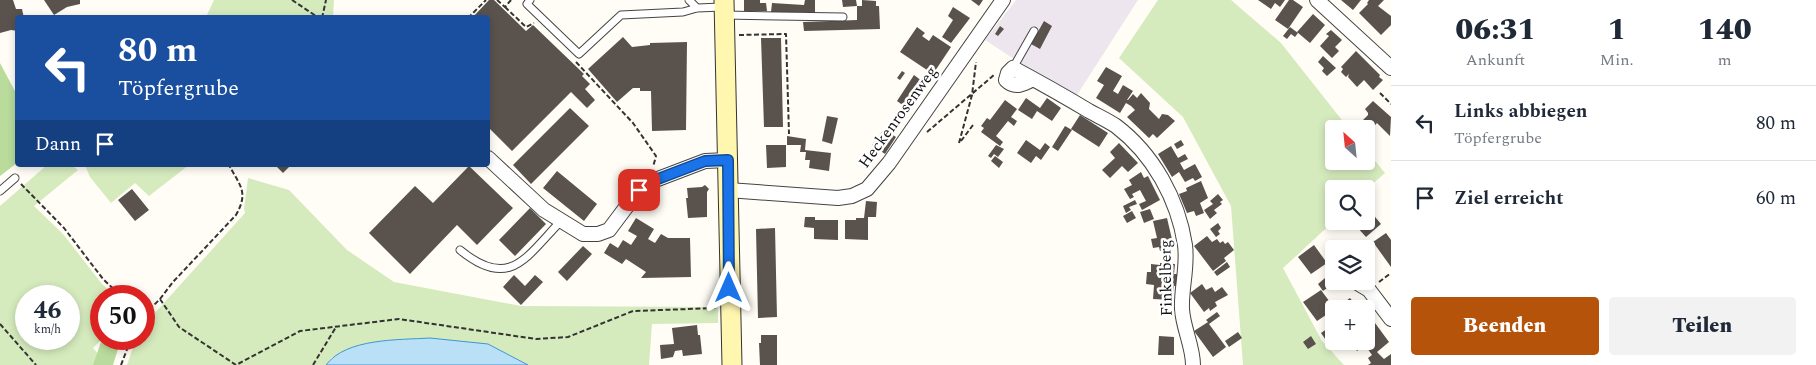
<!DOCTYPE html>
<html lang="de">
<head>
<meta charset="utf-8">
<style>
  :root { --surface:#fff; --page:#f2f2f3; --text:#1f2937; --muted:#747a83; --line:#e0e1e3; --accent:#b45309 }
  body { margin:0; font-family:Spectral,serif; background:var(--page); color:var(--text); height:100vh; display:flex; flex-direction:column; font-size:19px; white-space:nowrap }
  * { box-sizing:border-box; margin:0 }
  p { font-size:16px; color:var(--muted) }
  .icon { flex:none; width:28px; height:28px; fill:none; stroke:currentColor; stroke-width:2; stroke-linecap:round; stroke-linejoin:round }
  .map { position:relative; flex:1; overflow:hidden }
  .drawer { display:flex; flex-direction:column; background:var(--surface); width:425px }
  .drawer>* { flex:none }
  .banner { position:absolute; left:15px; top:15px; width:475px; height:152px; border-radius:5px; box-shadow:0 2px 8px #0003; background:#1a4fa0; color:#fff; overflow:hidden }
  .needle { width:32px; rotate:333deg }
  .buttons { position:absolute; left:1325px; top:120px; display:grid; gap:10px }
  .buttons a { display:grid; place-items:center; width:50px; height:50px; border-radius:5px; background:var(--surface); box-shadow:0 2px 8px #0003; font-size:25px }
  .speed { position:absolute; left:15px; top:285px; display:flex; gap:10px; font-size:25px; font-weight:700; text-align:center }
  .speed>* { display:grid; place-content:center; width:65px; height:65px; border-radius:50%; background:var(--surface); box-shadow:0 2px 8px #0003; line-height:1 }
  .speed small { font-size:12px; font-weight:400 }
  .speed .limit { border:8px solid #d22; background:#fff; color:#111 }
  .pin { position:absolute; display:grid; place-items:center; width:42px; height:42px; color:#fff; margin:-21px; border-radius:10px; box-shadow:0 2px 8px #0006 }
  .me { position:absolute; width:55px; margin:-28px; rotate:0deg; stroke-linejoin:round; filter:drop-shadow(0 0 4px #0008) }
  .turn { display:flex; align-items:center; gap:18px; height:105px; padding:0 20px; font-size:22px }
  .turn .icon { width:65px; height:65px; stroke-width:2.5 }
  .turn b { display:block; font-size:35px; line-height:42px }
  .then { display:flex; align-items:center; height:48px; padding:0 20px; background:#0003; gap:10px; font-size:19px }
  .eta { display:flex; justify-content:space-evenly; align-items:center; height:85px; text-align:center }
  .eta b { font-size:30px; font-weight:800; line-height:35px }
  .cta { display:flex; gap:10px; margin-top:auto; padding:10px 20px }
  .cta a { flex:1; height:58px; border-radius:5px; background:var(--accent); color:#fff; font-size:20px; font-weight:800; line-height:58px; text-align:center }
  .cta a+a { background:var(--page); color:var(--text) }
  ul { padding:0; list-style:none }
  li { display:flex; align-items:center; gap:15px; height:75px; padding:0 20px; border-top:1px solid var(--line) }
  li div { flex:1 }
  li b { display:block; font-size:19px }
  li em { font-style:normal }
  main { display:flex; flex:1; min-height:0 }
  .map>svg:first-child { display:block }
</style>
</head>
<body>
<main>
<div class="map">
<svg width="1391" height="365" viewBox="0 0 1391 365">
  <rect width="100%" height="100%" fill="#fffdf5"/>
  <!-- industrial -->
  <path fill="#eee6ef" d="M1016,0H1138L1077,95L1017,61L985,40Z"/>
  <!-- green -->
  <path fill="#d5ebbd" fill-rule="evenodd" d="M214,0H334L333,17H206Z
    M1158,0H1231L1281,43L1349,129H1334V161H1366V150L1385,173L1366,190V189H1334V221L1283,268L1322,341L1344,365H1243L1231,206L1183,117L1119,58Z
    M47,165H71L78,170L34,206L63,234L102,284L115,296H101L102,339L93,348L108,365H0V206ZM26,296H69V339H26Z
    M85,165H189L149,196L135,183L111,203L90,177Z
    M248,178L289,190L347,250L394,282L521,306L718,307V323L652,324L649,365H528L488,344L332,357L326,365H127L136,339H144V325L245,213L244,209Z"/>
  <!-- forest -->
  <path fill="#b9dc9c" d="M0,63L17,95V163L0,176Z
    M102,339H121L113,365H93Z"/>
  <!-- water -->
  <path fill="#b9e0f7" stroke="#3f96cf" d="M430,338L488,344L528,365H326C346,338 399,340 430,338Z"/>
  <!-- building -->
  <path fill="#5a524d" d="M0,0H13L16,9H22L24,18H18V31L11,30L0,33Z
    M44,0H80V4L67,7L54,15Z
    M489,0H494L526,31L533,25L584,74L582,76L590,84L585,89L595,100L587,108L571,92L512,151L488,127V18H472Z
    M744,0H760V3H766L767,11H744Z
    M805,0H815V13L771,12L772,3L804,5Z
    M842,0H856L857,6L843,7Z
    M862,0L876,1V6H879L880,29L804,31L803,22L857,20V6H862Z
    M971,0H983L979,6Z
    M1258,0H1285L1280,7L1275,3L1271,9Z
    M1289,0H1293L1303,7L1288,29L1275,20Z
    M1341,0H1361L1353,10Z
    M1369,0H1384L1378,6L1391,16V25L1381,35L1359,13L1368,4L1367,3Z
    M953,7L970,18L951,43L942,37L953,20L948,16Z
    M1313,14L1325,25L1310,43L1297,32Z
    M1044,21L1052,26L1040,49L1031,44Z
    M1000,26L1004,29L998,36L995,34Z
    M917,27L925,33L922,36L929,41L933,35L951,47L933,74L900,52Z
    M1290,27L1298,33L1295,37L1291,34L1287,39L1283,36Z
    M1331,30L1342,40L1335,47L1339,51L1332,58L1320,46L1329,36L1326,34Z
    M623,37L632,47L650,45V43L687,42L686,130L652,131L651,91H640V88H633L617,102L588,69Z
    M761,38H781L783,127H764Z
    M1356,51L1380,75L1379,77L1383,80L1373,90L1364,80L1357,87L1348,77L1349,74L1346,77L1341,72L1343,69L1341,67Z
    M1323,56L1336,68L1327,76L1322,71L1324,68L1318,62Z
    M1106,67L1122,76L1113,91L1118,94L1123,85L1133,91L1127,100H1128L1133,94L1137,98L1141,93L1150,103L1149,109L1159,119L1162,114L1168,115L1175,121L1157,138L1153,134L1149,138L1127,117L1135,110L1131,106L1126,103L1120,113L1096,98L1104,85L1097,81Z
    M902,71L905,73L900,80L897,78Z
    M914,75L926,84L908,109L897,101Z
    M1026,98L1040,108L1047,98L1061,108L1052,121L1037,111L1032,119L1018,110Z
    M1005,100L1017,109L1011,117L1017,121L1014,126L1008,121L996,136L1003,142L1000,146L981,132L984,128L981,126L987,118L990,120Z
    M1373,101L1391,117L1390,136L1377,123L1368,133L1366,129H1364L1359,124L1368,115V113L1365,109Z
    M570,108L589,126L531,184L513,165Z
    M1080,115L1108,133L1099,147L1071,129Z
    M827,116L838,118L832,144L822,141Z
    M1065,126L1072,130L1058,151L1052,147Z
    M884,129L896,137L885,154L872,145Z
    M787,136L806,139L805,150L831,153L829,171L809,168L810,160H805L806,152H800L801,145H787Z
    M1026,140L1040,150L1045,143L1050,147L1041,160L1036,156L1031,163L1017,153Z
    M1181,140L1184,145L1177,149L1174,144Z
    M1119,143L1138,163L1128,172L1122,166L1110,178L1102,170L1115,158L1110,152Z
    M766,145H786V167L767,168Z
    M996,145L1004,149L998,157L994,154L991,158L988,156Z
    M1171,146L1178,158L1185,154L1188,159L1180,163L1184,170L1195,164L1202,177L1195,181L1193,178L1185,182L1179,172L1172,177L1158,154Z
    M995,156L1003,162L999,168L991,161Z
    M275,165H291L283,173Z
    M469,166L513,208L477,245L457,225L410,274L369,233L415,186L433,203Z
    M557,171L597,204L584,221L543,188Z
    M1141,172L1144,178L1148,176L1160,200L1142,210L1139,204L1146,201L1140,190L1132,194L1134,197L1130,199L1124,189L1132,185L1129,180Z
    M1201,181L1208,198L1200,203L1204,213L1196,216L1194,211L1187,213L1179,194L1187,191L1186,188Z
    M705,185L709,189L707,192V217L688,218L686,198H688L687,188L702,187Z
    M132,189L149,210L135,221L118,200Z
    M1218,194L1223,200L1220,202L1222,204L1214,210L1217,213L1210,219L1204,210L1213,204L1210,201Z
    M1135,200L1137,204L1129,207L1131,210L1126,213L1123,206Z
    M866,201L877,202L876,217H868V240L845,239V220H856V218H864Z
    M1366,206L1381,224L1366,237L1356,226L1354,228L1348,221H1366Z
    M530,208L546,224L515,256L499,240Z
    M1150,209L1154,219L1144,223L1140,212Z
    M1132,211L1136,218L1127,223L1123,216Z
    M805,217H815V220H838V240L814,239V228L804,227Z
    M636,218L654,229L648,239L655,243L661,234L668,238H690L691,277L641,278L646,272L626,259L622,264L604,253L610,243L618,248L623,240L631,245L637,236L628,231Z
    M1167,218L1174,248L1160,251L1159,247L1153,248L1151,239L1157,238L1153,221Z
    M1218,223L1221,228L1218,231L1220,234L1216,237L1210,229Z
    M775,228L777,317L758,318L756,229Z
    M1386,233L1391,240V267L1373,242Z
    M1207,236L1212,242L1217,239L1220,243L1223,241L1225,244L1228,242L1234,250L1224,258L1226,261L1213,271L1194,246Z
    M1314,245L1327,263L1311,274L1298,257Z
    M583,246L592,254L567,281L558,272Z
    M1227,262L1230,267L1217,276L1214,272Z
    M1160,263L1175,264L1174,274H1177V286H1174L1173,300L1153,299L1154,285L1146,284L1147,272H1151V264L1160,265Z
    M514,275L525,286L535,275L543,282L521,305L503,287Z
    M1325,278L1330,286L1323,291L1318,284Z
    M1202,284L1206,290L1212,287L1215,292L1222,287L1228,295L1215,302L1217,306L1210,311L1209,308L1204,312L1190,293Z
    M1321,290L1335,309L1317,321L1303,302Z
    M1350,298L1354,303L1346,309H1341L1339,306Z
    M1160,304H1169L1168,315L1159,314Z
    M1217,312L1220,316L1209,324L1226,347L1213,357L1194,331L1208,322L1206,320Z
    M1375,323L1389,342L1377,352L1384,359L1391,354V365H1368L1371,363L1368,358L1372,355L1365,345L1357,351L1349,341H1366V330Z
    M1334,324V341H1336L1330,346L1321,333Z
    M697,325L698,335H700L702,354L683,356L682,350L675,351L673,357L661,359L660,345L674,344L672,328Z
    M1238,332L1242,338L1229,347L1225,341Z
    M761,335H777V365H760L759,343H761Z
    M1159,336L1174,337V355H1158Z
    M1311,336L1316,344L1308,349L1303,342Z"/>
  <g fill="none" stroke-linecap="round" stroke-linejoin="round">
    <defs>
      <path id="service" d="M530,0L527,4L579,54L621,15L683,12L697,8L722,7
        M689,0L697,8
        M724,15L843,17
        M1013,68L1034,31
        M0,191L15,178
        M460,250C510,291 526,257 561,221"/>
      <path id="minor" d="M1317,0L1391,68
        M1033,79C1024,84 1015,89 1006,80L1008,73L1013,68C1039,82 1064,96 1089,111C1098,116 1107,120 1116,126C1153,154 1178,199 1185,245C1188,267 1181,288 1182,309C1183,328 1193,346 1193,365
        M488,158L544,210L583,234H598L609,230L639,190L650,182L705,161L728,160
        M728,190L838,198L852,196L867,189L889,163L1003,0
        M1354,281L1369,290L1391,319"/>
      <path id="secondary" d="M724,0L732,365"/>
    </defs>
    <!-- service casing -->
    <use href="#service" stroke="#444" stroke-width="9"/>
    <!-- minor casing -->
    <use href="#minor" stroke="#444" stroke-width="16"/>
    <!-- secondary casing -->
    <use href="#secondary" stroke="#333" stroke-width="21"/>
    <!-- path -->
    <path stroke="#333" stroke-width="2" stroke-dasharray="5 2.5" stroke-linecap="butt" d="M292,0L319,18
      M497,0L505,7L511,0
      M505,7L526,27L534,23
      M322,18L326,0
      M468,18L486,0
      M739,35L786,34L789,134
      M576,62L633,123L656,156L653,167
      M1380,93L1391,104
      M927,132L994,75
      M961,141L973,125
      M959,143L972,95L976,62
      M21,184L64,228L103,279L121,296
      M1379,282L1391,273
      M160,299L179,327L236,365L300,331L399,319L536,339L568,337L633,311L717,308
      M144,315L160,299L173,282L236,215C249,192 240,186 229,165
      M0,324L36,365
      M121,365L131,339
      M313,365L336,327"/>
    <!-- service -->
    <use href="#service" stroke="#fff" stroke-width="7"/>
    <!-- minor -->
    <use href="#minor" stroke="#fff" stroke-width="14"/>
    <!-- secondary -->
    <use href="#secondary" stroke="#fff6b0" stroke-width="19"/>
  </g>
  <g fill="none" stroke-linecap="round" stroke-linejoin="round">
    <defs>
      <path id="route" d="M639,190L650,182L705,161L728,160L729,288"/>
    </defs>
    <!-- route casing -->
    <use href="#route" stroke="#114b97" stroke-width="12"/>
    <!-- route -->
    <use href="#route" stroke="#1a73e8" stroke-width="9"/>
  </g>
  <g text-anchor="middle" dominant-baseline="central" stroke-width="5" stroke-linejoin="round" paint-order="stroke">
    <!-- street labels -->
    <g font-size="16" fill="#111" stroke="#fff">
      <text transform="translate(898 117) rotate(-54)">Heckenrosenweg</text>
      <text transform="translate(1166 278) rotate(-91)">Finkelberg</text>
    </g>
  </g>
</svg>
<div class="buttons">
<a><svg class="needle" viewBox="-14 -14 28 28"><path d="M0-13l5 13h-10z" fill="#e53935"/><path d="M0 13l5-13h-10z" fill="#747a83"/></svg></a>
<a><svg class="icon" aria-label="search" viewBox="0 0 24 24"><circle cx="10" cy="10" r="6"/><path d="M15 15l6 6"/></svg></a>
<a><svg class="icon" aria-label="layers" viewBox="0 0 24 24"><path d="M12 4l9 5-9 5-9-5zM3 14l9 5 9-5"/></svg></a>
<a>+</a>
</div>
<div class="speed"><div>46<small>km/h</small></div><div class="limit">50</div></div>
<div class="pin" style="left:639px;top:190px;background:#d93025"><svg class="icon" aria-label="arrive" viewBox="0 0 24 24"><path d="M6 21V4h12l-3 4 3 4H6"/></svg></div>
<svg class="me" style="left:729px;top:288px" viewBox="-20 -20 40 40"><path d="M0-17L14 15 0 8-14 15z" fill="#1a73e8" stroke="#fff" stroke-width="4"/></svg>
<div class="banner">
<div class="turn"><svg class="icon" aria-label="left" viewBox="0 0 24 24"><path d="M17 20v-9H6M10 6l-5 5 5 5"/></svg><div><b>80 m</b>Töpfergrube</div></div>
<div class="then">Dann<svg class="icon" aria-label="arrive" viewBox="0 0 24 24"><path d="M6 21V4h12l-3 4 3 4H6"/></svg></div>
</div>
</div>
<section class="drawer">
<div class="eta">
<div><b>06:31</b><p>Ankunft</p></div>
<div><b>1</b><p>Min.</p></div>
<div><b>140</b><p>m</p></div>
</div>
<ul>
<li><svg class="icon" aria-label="left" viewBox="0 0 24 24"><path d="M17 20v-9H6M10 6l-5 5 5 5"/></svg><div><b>Links abbiegen</b><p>Töpfergrube</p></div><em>80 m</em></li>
<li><svg class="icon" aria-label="arrive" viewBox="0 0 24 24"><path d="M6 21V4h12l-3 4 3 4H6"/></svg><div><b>Ziel erreicht</b></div><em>60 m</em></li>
</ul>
<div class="cta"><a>Beenden</a><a>Teilen</a></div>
</section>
</main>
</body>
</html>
